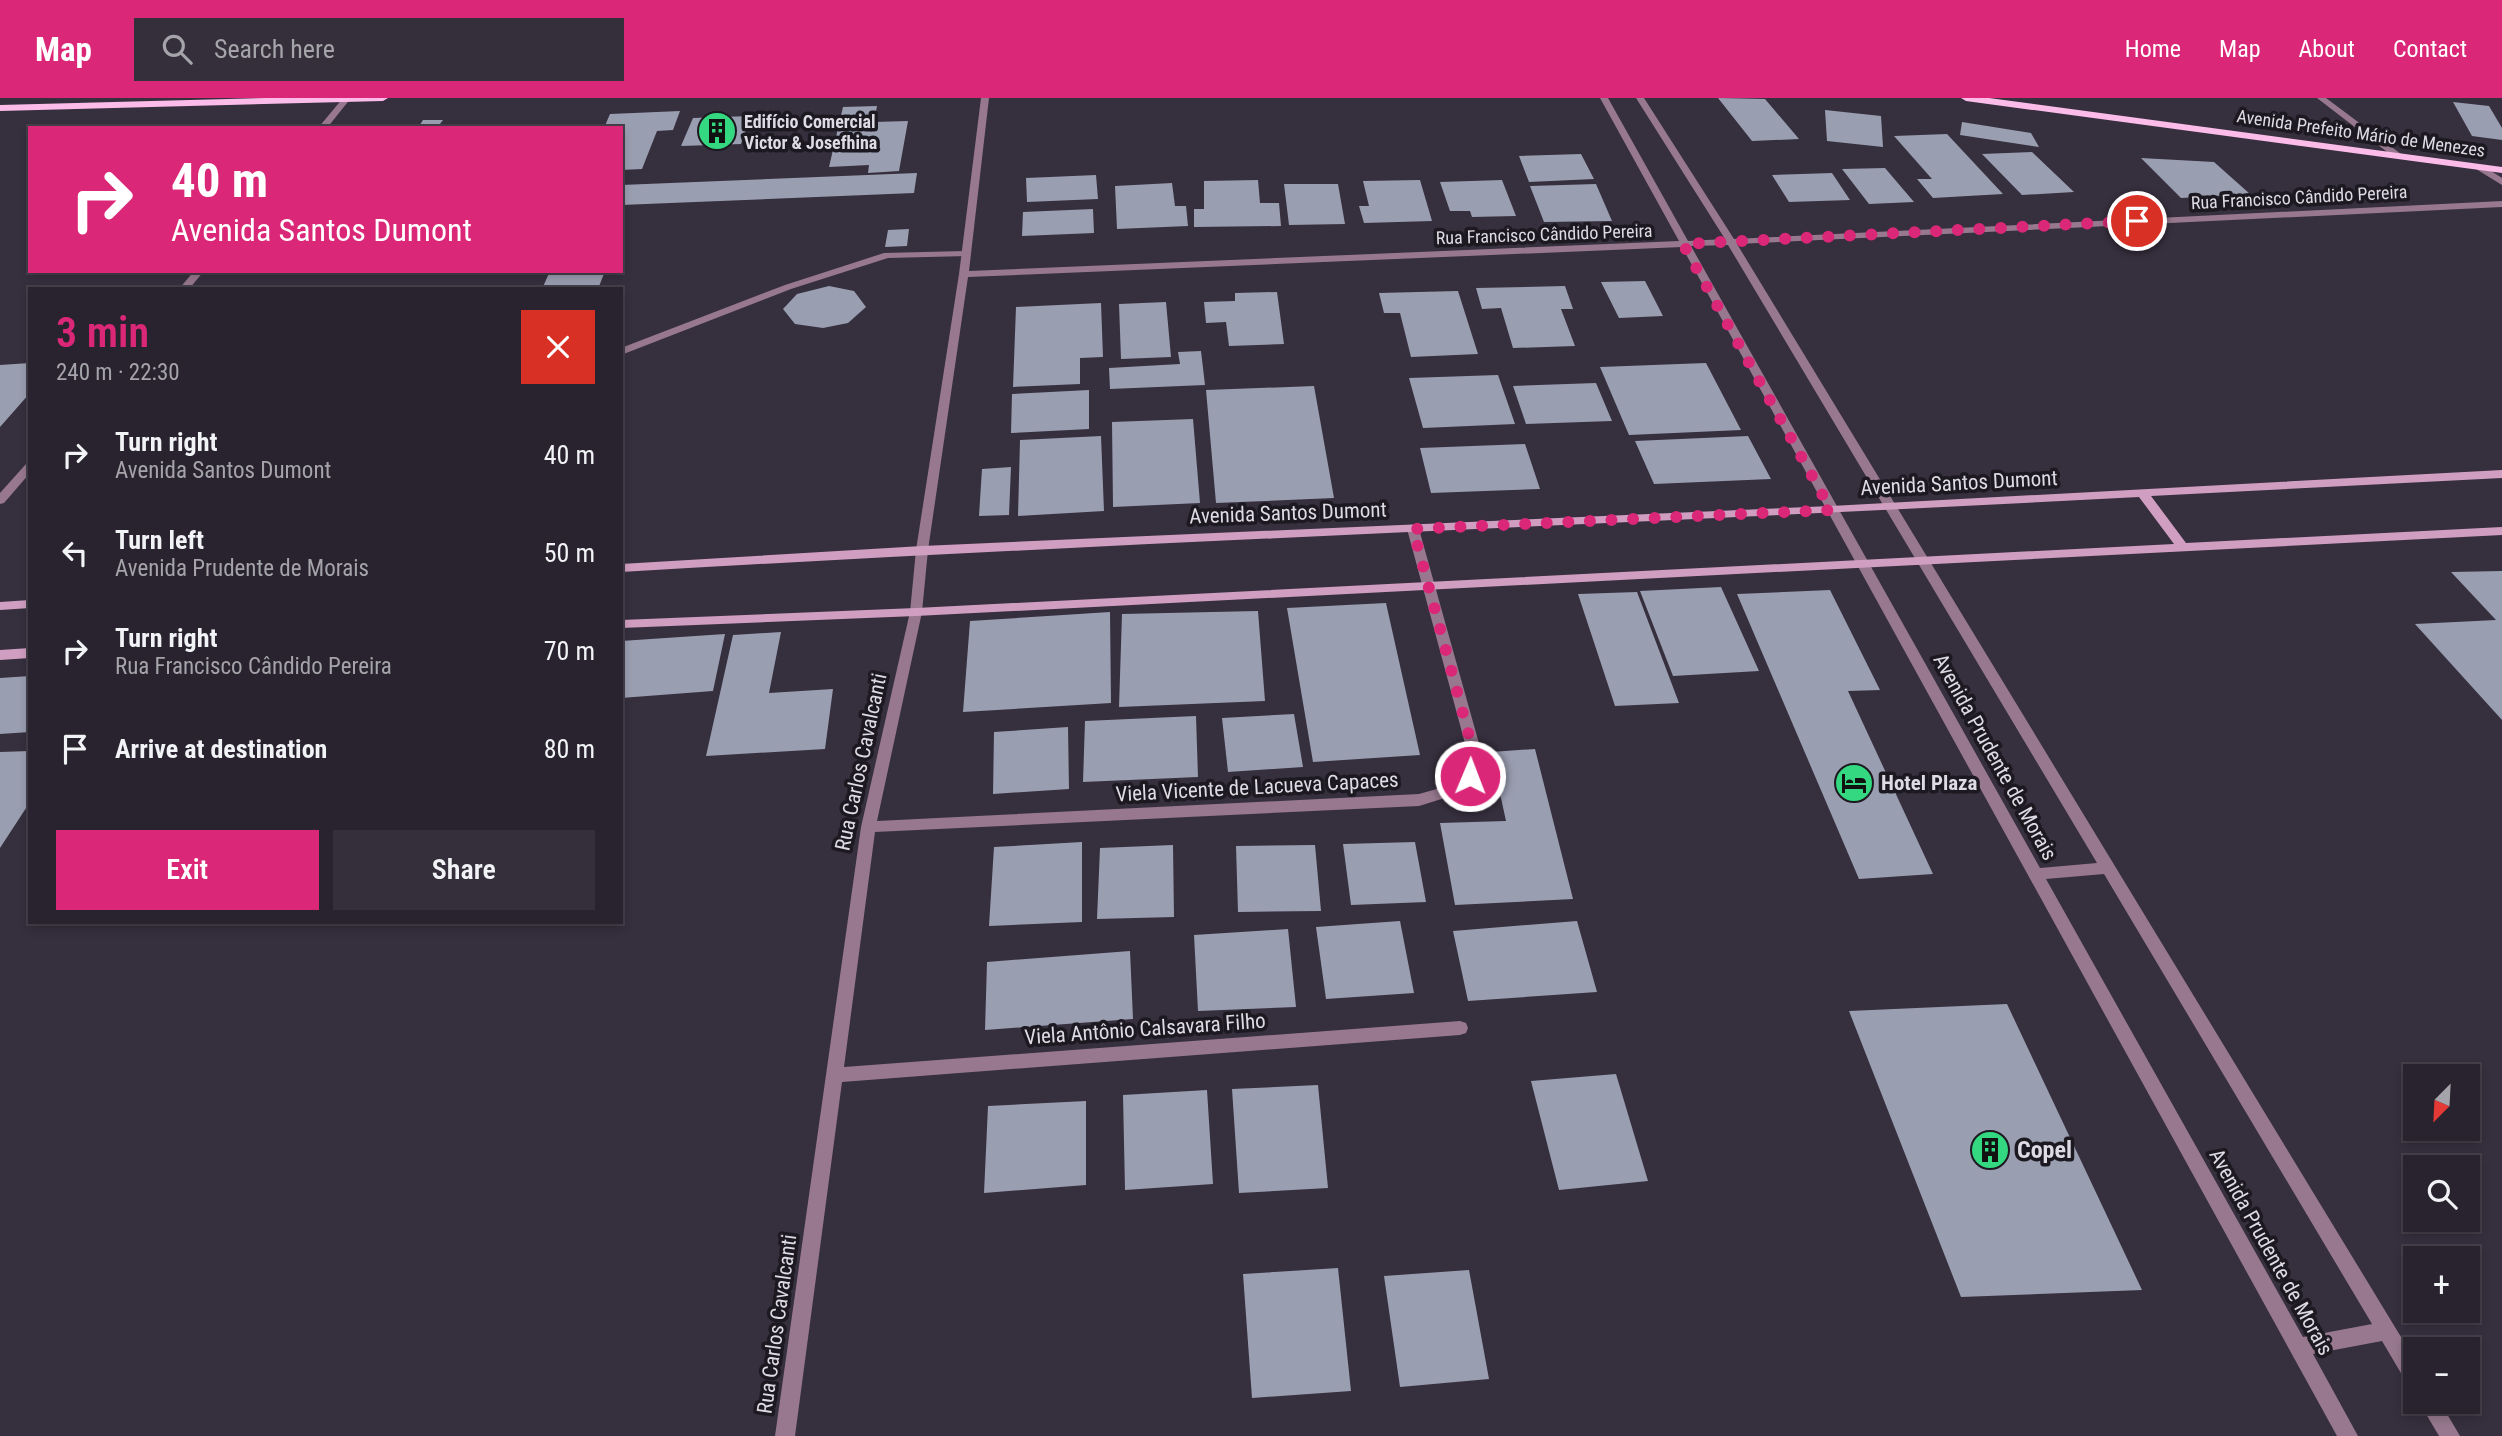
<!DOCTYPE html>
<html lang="en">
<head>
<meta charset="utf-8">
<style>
  :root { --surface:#28232e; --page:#342f3a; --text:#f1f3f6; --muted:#a5a4aa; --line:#44404a; --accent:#db2777 }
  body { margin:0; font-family:"Roboto Condensed",sans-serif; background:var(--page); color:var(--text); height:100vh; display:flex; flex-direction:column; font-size:26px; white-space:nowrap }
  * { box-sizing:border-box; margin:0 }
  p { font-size:23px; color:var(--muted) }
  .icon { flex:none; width:38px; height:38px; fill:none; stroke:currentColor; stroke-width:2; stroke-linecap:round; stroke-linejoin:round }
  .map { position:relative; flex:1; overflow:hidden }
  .details { position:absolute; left:28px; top:189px; width:595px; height:637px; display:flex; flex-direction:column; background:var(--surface); border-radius:0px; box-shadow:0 4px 10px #0003,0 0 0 2px var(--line) }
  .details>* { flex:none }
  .hud { position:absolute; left:28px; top:28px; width:595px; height:147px; border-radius:0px; box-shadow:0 4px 10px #0003,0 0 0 2px var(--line); background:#db2777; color:#fff; overflow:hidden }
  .needle { width:46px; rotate:204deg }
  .tools { position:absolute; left:2403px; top:966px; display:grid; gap:14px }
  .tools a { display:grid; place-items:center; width:77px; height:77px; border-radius:0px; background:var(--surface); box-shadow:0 4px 10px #0003,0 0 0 2px var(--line); font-size:35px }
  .pin { position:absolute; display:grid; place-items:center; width:60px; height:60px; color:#fff; margin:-30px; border:4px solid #fff; border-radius:50%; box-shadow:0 2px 7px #0007 }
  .me { position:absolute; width:77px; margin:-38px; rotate:1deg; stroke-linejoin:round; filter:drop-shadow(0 0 5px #0008) }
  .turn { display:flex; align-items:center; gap:24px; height:147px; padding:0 28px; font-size:32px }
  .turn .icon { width:91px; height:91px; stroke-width:2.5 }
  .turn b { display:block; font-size:49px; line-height:60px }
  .round { display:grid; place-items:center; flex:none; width:74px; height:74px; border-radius:0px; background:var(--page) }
  .summary { display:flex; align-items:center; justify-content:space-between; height:119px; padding:0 28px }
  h1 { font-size:42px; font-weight:600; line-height:52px; color:var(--accent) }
  .cta { display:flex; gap:14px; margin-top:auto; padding:14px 28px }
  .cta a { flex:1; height:80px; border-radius:0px; background:var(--accent); color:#fff; font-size:28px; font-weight:600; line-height:80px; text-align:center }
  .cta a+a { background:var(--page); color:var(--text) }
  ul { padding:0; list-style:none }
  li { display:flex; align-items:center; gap:21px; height:98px; padding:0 28px }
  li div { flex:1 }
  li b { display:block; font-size:26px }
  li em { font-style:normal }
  header { display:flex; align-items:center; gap:42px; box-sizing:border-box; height:98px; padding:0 35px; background:var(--accent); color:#fff }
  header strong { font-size:33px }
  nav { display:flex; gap:38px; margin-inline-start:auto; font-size:24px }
  .search { width:490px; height:63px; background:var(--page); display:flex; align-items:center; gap:18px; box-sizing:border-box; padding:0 24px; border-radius:0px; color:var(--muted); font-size:26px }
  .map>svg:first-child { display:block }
</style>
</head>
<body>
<header>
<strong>Map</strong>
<div class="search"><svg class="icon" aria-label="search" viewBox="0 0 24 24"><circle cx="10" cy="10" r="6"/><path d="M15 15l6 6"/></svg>Search here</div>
<nav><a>Home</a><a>Map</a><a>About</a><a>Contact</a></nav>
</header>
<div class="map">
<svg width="2502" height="1338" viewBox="0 0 2502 1338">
  <rect width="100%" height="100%" fill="#362f3e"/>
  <!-- building -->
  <path fill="#9a9eb1" d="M1718,0L1765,1L1799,41L1752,43Z
    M2453,4L2489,8L2502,30V42L2472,38Z
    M877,8L874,24L908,23L899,73L868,75L869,67L829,69L843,9Z
    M1825,12L1881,18L1883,49L1827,43Z
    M680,13L673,32L657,33L642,71L621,72V30H604L610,16Z
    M751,18L741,46L681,48L693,20Z
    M423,22H443L437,30H418Z
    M1962,24L2031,35L2039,49L1960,37Z
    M1947,36L2003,96L1933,100L1917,81H1932L1894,38Z
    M2032,54L2074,94L2022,97L1982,56Z
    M1581,56L1594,81L1529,84L1519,58Z
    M2141,60L2214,64L2250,96L2181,100Z
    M1885,70L1914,104L1869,106L1842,71Z
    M917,75L914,95L621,107V87Z
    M1832,75L1850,102L1789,104L1772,77Z
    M1096,77L1098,101L1027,104L1026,80Z
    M1258,82L1260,105H1279L1281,128L1194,129V111H1204V83Z
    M1420,82L1432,123L1364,125L1359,108H1369L1363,83Z
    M1502,82L1516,118L1472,119L1470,113H1450L1440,84Z
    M1172,85L1175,108H1186L1188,128L1117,131L1115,88Z
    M1284,86H1338L1345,126L1289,127Z
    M1596,86L1612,123L1544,124L1530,88Z
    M1093,111L1094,135L1022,138L1023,114Z
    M909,131L907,148L885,149L888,132Z
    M550,173H605L598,191H542Z
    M1645,183L1663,218L1619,220L1601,184Z
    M829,188L854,193L866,209L848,225L823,230L795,226L783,211L797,196Z
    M1565,188L1573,211H1561L1575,248L1513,250L1501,210L1482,211L1476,190Z
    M1458,193L1478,256L1411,259L1400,215H1384L1379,195Z
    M1277,194L1284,246L1229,248L1226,224L1206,225L1204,204L1235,203V195Z
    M1166,204L1171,259L1121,261L1119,206Z
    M1101,205L1103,259L1080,260V286L1013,289L1016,209Z
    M1201,253L1205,287L1110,291L1109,270L1180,266L1178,254Z
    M30,265V295L0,329V267Z
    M1706,265L1741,332L1629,337L1600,269Z
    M1498,277L1515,326L1423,330L1409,280Z
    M1596,285L1612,323L1526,326L1513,288Z
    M1314,288L1334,400L1216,405L1206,292Z
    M1089,292V331L1011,335L1012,296Z
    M1193,321L1200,405L1113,409L1112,324Z
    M1101,338L1104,413L1018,418L1020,342Z
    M1748,338L1771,381L1654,386L1635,343Z
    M1525,346L1540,391L1431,395L1420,350Z
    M1011,369L1009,417L979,418L982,371Z
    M2502,473V622L2415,526L2496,522L2451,474Z
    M1721,489L1759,573L1673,578L1640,493Z
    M1830,492L1880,592L1848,593L1933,776L1859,781L1737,496Z
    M1637,494L1679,605L1615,608L1578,496Z
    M1386,505L1420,657L1313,664L1287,510Z
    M1258,513L1265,603L1119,609L1122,516Z
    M1110,514L1111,605L963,614L970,523Z
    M781,534L769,595L833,591L825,651L706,658L733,537Z
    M725,536L713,593L621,600V543Z
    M30,578V634L0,636V580Z
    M1294,616L1303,669L1228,674L1222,620Z
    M1196,618L1198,679L1083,684L1085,623Z
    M1068,629L1069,691L993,696L994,634Z
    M1535,651L1573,801L1455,807L1440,725L1506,723L1491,654Z
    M30,653V704L0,750V654Z
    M1082,744V824L989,828L994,749Z
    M1415,744L1426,804L1351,807L1343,746Z
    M1173,747L1174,819L1097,821L1100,750Z
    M1315,747L1321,813L1238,814L1236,748Z
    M1400,823L1414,895L1326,901L1316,829Z
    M1577,823L1597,894L1468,903L1453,833Z
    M1288,831L1296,909L1198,913L1194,837Z
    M1130,853L1133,921L985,932L987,864Z
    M2007,906L2142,1192L1961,1199L1849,913Z
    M1616,976L1648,1083L1559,1092L1531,983Z
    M1318,987L1328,1090L1239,1095L1232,991Z
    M1207,992L1213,1086L1125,1092L1123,997Z
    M1086,1003V1087L984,1095L988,1008Z
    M1338,1170L1351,1293L1252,1300L1243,1176Z
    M1469,1172L1489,1281L1400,1289L1384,1178Z"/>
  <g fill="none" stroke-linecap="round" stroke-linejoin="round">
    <!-- service -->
    <path fill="#97788e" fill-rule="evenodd" d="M965,153L968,154V158L888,160L791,191L621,257V250L785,187L884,155Z"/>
    <!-- minor -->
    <path fill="#97788e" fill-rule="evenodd" d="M343,0H351L327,30H318Z
      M981,0H989L969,173L1679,143L1600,0H1608L1688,143L1725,141L1636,0H1644L1734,141L2502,103V109L1737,146L2415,1262V1290L2408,1287L2382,1243L2313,1256L2358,1338H2337L1682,149L968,179L928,452L922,514L877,723L1419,696L1451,687L1463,676L1466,649L1407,431L1413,427L1419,431L1480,649L1475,682L1461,695L1419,708L875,734L844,969L1460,923L1466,925L1468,930L1466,935L1460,937L842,984L795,1338H775L861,729L910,514L916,452L959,176ZM1728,147L2097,765L2040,770L1691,148ZM2104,776L2372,1226L2303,1239L2046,781Z
      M2317,0H2326L2401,56V60H2395Z
      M2476,67H2482L2502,80V87L2476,71Z
      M194,173H204L189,191H179Z
      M30,365V375L4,405L0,406V395L26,366Z
      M2419,1304H2440L2460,1338H2439Z"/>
    <!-- secondary -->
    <path fill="#d09ec1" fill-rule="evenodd" d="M2502,372V380L2151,398L2186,445L2502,429V437L916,518L621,530V522L916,510L2174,446L2139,399C1633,426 1127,444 621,474V466L922,448L1831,408Z
      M30,502V510L0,512V504Z
      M30,550V560L0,562V552Z"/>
    <!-- primary -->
    <path fill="#fcbce9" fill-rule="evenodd" d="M266,0H388L383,3L0,13V7Z
      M1961,0H1989L2502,69V75L1966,3Z"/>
  </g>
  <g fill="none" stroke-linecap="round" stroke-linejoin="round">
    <!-- route -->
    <path stroke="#db2777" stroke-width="12" stroke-dasharray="0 21.6" d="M1470,678L1472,649L1413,431L1831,412L1683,146L2137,123"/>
  </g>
  <!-- icons -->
  <defs>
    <symbol id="building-disc" viewBox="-11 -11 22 22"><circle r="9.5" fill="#33d881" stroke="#1c1920"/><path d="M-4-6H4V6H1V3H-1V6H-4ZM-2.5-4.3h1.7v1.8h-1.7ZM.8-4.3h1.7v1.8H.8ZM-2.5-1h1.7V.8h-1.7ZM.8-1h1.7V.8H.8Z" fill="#111"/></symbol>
    <symbol id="hotel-disc" viewBox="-11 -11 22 22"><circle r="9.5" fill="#33d881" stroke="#1c1920"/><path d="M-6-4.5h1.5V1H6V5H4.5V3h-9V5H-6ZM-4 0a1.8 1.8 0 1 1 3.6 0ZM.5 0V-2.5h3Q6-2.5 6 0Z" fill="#111"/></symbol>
  </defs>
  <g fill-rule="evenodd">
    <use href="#building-disc" x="695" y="11" width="44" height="44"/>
    <use href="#hotel-disc" x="1832" y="663" width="44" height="44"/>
    <use href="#building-disc" x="1968" y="1030" width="44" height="44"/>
  </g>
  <g text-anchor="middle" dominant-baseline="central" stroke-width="7" stroke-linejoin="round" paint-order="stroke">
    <!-- far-poi labels -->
    <g font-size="18" font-weight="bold" fill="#dfdbe4" stroke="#1c1920" text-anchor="start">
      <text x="744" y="23">Edifício Comercial<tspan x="744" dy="21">Victor &amp; Josefhina</tspan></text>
    </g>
    <!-- far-street labels -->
    <g font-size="18" fill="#dfdbe4" stroke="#1c1920">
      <text transform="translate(2361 35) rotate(8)">Avenida Prefeito Mário de Menezes</text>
      <text transform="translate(2299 99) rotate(-3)">Rua Francisco Cândido Pereira</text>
      <text transform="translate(1544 136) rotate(-2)">Rua Francisco Cândido Pereira</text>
    </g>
    <!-- street labels -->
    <g font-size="21" fill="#dfdbe4" stroke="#1c1920">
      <text transform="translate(1959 385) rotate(-3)">Avenida Santos Dumont</text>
      <text transform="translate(1288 415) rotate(-2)">Avenida Santos Dumont</text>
      <text transform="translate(1995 659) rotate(61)">Avenida Prudente de Morais</text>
      <text transform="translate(861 664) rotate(-78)">Rua Carlos Cavalcanti</text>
      <text transform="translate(1257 689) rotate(-3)">Viela Vicente de Lacueva Capaces</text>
      <text transform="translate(1145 931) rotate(-4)">Viela Antônio Calsavara Filho</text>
      <text transform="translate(2271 1154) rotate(61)">Avenida Prudente de Morais</text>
      <text transform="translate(777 1226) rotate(-82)">Rua Carlos Cavalcanti</text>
    </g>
    <!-- poi labels -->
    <g font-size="21" font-weight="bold" fill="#dfdbe4" stroke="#1c1920" text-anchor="start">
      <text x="1881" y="685">Hotel Plaza</text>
    </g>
    <!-- near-poi labels -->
    <g font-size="24" font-weight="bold" fill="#dfdbe4" stroke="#1c1920" text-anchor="start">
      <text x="2017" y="1052">Copel</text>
    </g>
  </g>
</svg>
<div class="tools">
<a><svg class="needle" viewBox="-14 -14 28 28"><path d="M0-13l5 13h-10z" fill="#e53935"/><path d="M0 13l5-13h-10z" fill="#a5a4aa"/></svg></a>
<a><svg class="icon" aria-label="search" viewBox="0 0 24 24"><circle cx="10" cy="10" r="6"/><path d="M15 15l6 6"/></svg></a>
<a>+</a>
<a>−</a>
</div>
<div class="pin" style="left:2137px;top:123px;background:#d93025"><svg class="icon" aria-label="arrive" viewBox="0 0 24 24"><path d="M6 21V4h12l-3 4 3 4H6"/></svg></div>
<svg class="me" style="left:1470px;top:678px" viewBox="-20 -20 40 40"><circle r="17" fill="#db2777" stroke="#fff" stroke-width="3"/><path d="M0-11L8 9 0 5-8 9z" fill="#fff"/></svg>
<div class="hud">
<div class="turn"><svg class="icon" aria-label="right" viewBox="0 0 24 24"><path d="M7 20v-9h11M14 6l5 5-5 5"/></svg><div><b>40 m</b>Avenida Santos Dumont</div></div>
</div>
<section class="details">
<div class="summary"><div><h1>3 min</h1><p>240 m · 22:30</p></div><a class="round" style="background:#d93025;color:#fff"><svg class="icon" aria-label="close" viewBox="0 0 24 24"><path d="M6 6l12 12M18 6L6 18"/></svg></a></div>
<ul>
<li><svg class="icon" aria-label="right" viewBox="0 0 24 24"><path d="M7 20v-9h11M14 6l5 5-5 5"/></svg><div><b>Turn right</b><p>Avenida Santos Dumont</p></div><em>40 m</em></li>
<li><svg class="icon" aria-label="left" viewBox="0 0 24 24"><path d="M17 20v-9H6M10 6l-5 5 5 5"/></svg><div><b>Turn left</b><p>Avenida Prudente de Morais</p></div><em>50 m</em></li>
<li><svg class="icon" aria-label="right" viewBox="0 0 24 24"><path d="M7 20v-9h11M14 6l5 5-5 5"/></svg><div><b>Turn right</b><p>Rua Francisco Cândido Pereira</p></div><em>70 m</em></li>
<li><svg class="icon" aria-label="arrive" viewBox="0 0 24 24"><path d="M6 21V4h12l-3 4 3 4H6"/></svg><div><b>Arrive at destination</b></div><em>80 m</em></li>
</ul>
<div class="cta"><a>Exit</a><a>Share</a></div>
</section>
</div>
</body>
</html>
